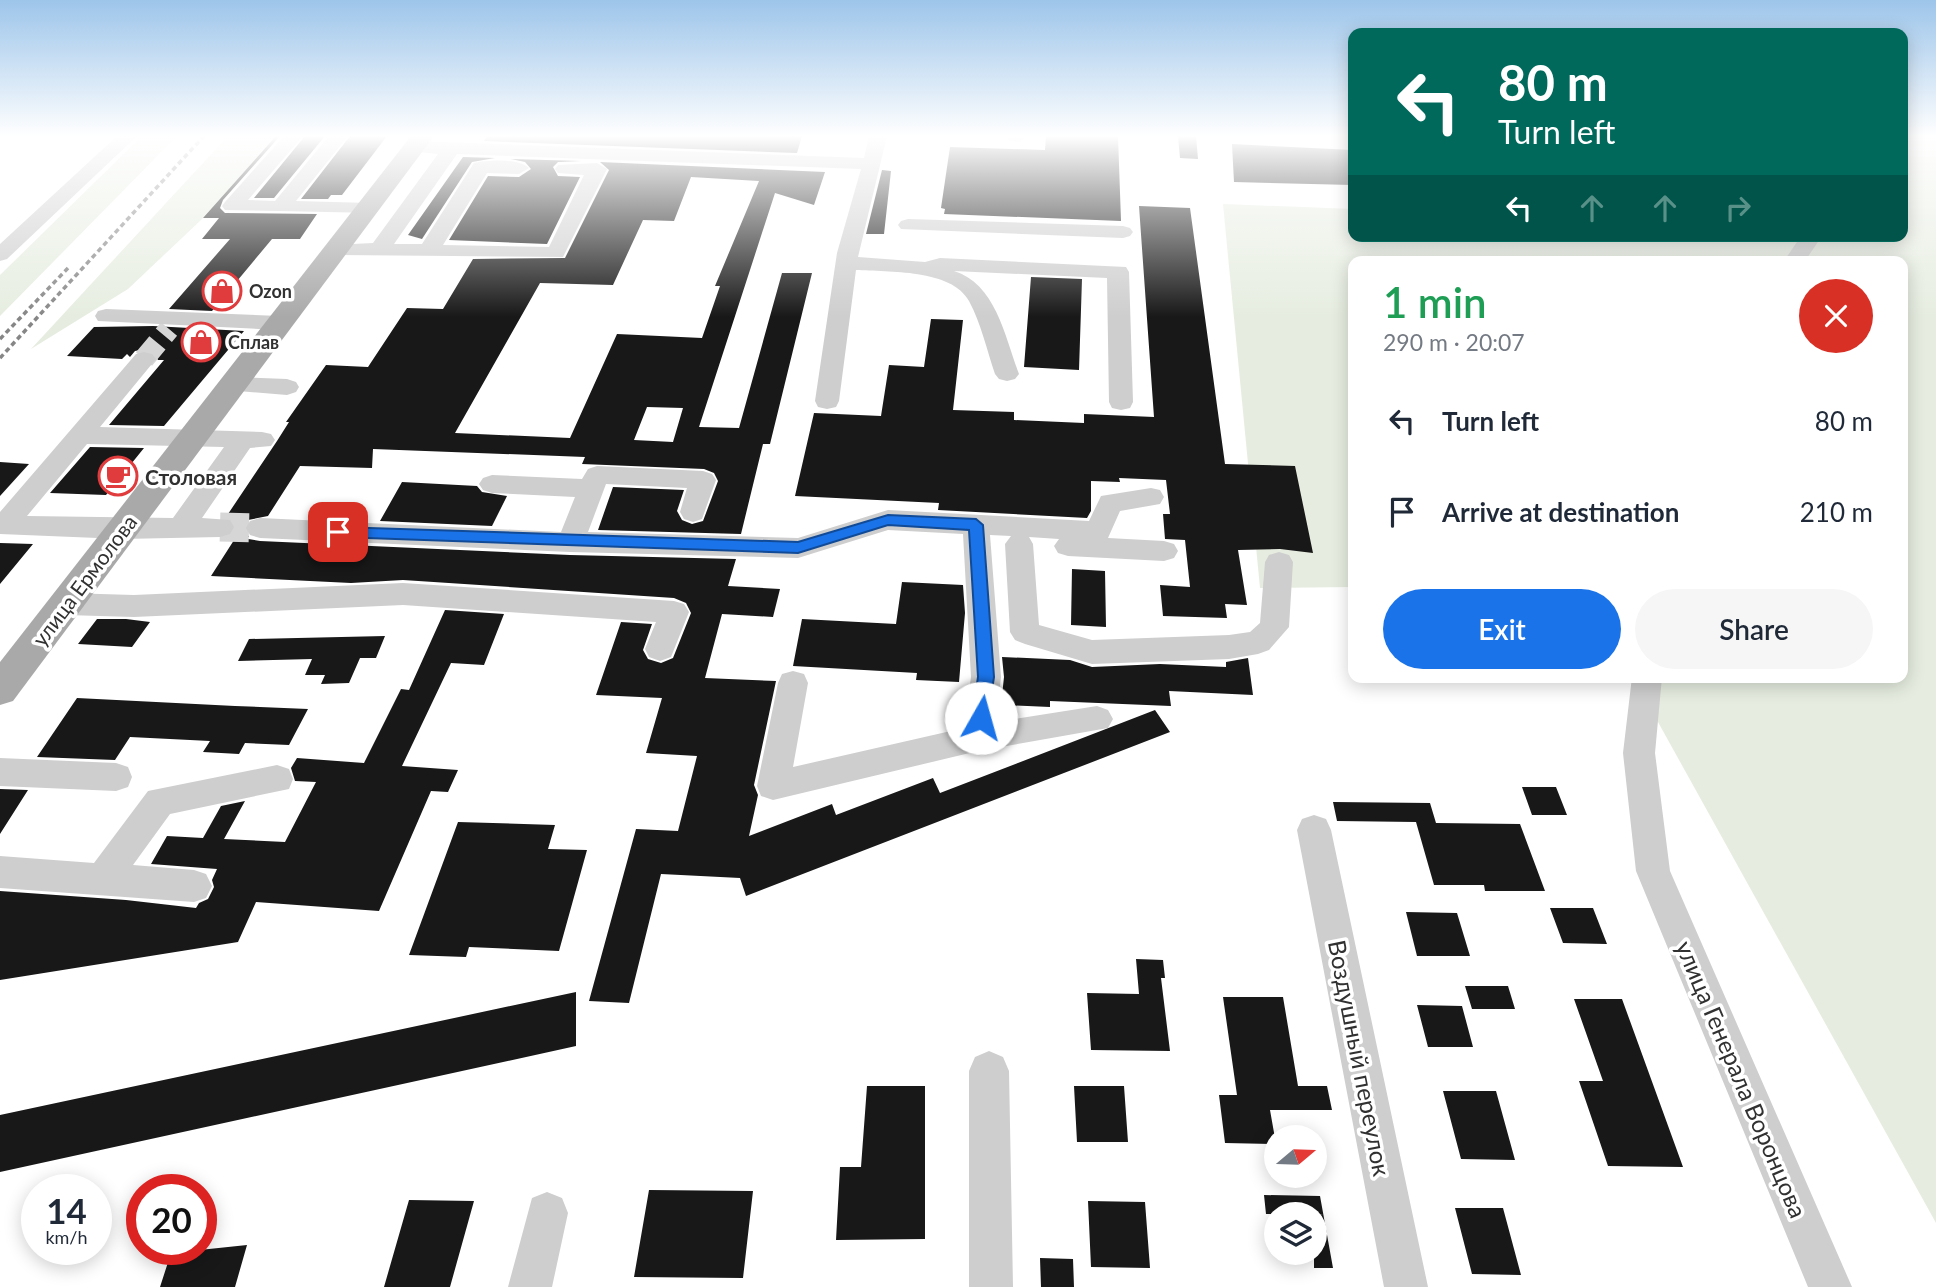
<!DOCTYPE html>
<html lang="en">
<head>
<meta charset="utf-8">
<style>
  :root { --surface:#fff; --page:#f6f6f7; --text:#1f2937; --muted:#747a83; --accent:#1a73e8 }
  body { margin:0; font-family:Lato,sans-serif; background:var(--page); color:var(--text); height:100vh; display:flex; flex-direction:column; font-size:26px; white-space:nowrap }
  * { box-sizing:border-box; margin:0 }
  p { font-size:23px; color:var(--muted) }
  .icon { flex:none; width:38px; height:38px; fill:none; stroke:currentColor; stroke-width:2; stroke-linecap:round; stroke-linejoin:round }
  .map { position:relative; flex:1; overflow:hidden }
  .sheet { position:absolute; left:1348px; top:256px; width:560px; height:427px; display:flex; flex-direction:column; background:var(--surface); border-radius:14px; box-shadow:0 4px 18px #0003 }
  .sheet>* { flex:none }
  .guide { position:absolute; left:1348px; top:28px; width:560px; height:214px; border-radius:14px; box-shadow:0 4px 18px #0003; background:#00695c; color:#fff; overflow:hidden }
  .needle { width:46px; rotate:71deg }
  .buttons { position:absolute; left:1264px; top:1125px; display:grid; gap:14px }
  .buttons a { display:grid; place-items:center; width:63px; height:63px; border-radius:50%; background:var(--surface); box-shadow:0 4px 18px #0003; font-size:35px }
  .speed { position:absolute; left:21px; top:1174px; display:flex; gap:14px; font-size:35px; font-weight:700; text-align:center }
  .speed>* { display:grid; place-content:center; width:91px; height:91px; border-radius:50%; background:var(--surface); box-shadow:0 4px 18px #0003; line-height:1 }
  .speed small { font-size:18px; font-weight:400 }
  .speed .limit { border:10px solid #d22; background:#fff; color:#111 }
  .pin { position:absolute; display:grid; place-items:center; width:60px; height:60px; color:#fff; margin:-30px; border-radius:14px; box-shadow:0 4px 10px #0006 }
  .me { position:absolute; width:77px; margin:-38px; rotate:7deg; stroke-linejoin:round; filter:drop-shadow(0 0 5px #0008) }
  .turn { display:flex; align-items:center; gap:24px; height:147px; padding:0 35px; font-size:32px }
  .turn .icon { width:91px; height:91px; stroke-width:2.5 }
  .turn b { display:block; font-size:49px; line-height:60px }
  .lanes { display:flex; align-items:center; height:66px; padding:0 35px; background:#0003; justify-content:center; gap:35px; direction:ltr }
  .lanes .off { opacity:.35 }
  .round { display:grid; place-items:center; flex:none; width:74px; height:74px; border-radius:37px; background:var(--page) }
  .overview { display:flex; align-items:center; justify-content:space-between; height:119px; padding:0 35px }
  h1 { font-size:42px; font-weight:600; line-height:52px; color:#1e9e55 }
  .cta { display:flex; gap:14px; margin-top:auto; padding:14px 35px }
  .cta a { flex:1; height:80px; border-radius:42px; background:var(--accent); color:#fff; font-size:28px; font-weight:600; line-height:80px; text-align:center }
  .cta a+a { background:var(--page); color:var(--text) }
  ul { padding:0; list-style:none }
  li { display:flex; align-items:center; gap:21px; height:91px; padding:0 35px }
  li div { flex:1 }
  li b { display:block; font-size:26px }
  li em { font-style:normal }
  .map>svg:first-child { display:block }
</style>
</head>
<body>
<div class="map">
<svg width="1936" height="1287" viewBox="0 0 1936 1287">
  <rect width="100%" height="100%" fill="#fff"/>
  <!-- green -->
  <path fill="#e6ede0" d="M142,136H177L0,316V275Z
    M228,136H276L201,220L128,289L31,349Z
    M1902,136H1936V1223L1633,677H1902V261H1353V587L1260,588L1223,204L1353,209V236H1902Z"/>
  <!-- building -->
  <path fill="#181818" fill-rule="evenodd" d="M276,136H280L223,200L220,208L225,213L317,214L300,239H272L212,311L169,309L230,239H202L219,218H203Z
    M305,136H325L274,198H254Z
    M350,136H387L342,195H331L328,199H301Z
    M487,136H802L797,153L484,141Z
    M1046,136H1118L1121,221L944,214L945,209L941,208L950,147L1045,150Z
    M1178,136H1196L1198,159L1180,158Z
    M1232,144L1353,150V185L1234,182Z
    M463,157L495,158L472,162L422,239L408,235Z
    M511,159L581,161L558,162L553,167L558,176L580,177L547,244L449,240L488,176L519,177L531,169L525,162Z
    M600,162L825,172L814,205L775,193L699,427L739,428L782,273H812L770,444H763L741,534L598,530L613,487L684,490L677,511L682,520L692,524L703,521L718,481L714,473L704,469L582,464L585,457L373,449L372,468L300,466L268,516L248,520L244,529L249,537L231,536L236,526L232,519L226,517L277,441L289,422H286L326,365L368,367L407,308L443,309L473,259L565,258L609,170ZM691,177L759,181L715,286H720L702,338L617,334L570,438L455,433L540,283L613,285L643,220L674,221ZM647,407L683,408L673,442L634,440Z
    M882,170L891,171L884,234H866Z
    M1139,206L1190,208L1225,464L1295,466L1313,553L1280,549L1238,550L1247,605L1225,604L1227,618L1163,616L1160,585L1190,587L1185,540L1165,539L1163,514H1170L1166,480L1119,478L1120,482L1091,481V511L1087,518L938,510L939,503L795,496L814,413L881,416L889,365L924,367L931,319L963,320L953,410L1014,412V420L1084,423V414L1154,417Z
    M1031,277L1082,279L1079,370L1024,367Z
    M153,326L244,331L164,426L109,425L164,360H158L154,352L145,349L135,351L130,357L127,354L122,359L67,356L94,327Z
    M90,447L144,448L106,495L50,493Z
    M0,462L29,464L0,496Z
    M402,482L477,486L482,492L507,496L492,526L380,521Z
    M236,537L260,541L570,555L736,559L728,586L780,589L773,617L722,614L705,678L776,681L754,785L758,795L749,836L832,804L836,815L933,778L940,793L1155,710L1170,732L746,896L740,878L661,874L629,1003L589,1001L636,829L678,831L697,756L646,753L662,698L596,695L621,622L652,624L643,650L648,659L661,663L673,658L691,613L686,603L674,598L403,580L351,583L211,576Z
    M0,543L33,544L0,584Z
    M1072,569L1105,571L1106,627L1071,625Z
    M902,582L963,585L965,613L959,682L916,680L917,673L793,666L802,619L896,624Z
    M445,610L504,614L484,665L451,663L402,766L458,770L448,792L431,791L379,911L256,902L238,942L0,980V891L126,900L196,908L199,903L208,899L214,887L212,880L217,869L151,864L167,836L203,838L221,806L245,801L224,839L285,842L316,782L295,781L291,768L297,758L364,763L401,689L409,690Z
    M97,619H126L150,622L132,647L78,644Z
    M385,636L376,658H360L349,683L321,684L325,675H305L312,659L238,661L249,639Z
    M1002,657L1070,660L1092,667L1160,664L1226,667V662L1248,658L1253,695L1169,691L1171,706L1050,701V707L1001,705L1004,677Z
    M77,698L235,706L308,709L289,745L245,743L239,754L203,752L210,741L130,737L115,760L37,757Z
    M1522,787H1556L1567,815H1532Z
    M0,789L28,790L0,834Z
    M1333,802L1430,803L1436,823L1520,824L1545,891H1485L1484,885H1434L1416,822L1337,821Z
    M458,822L555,825L548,849L587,850L559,951L469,947L466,957L409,955Z
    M1550,908H1593L1607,944L1563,943Z
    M1406,912L1457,913L1470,956H1417Z
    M1136,959L1163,960L1165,978H1161L1170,1051L1091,1050L1087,993L1139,994Z
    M1465,986H1508L1515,1009H1472Z
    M576,992V1046L0,1172V1115Z
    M1223,997H1283L1298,1086H1327L1332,1110H1270L1276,1144L1225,1143L1219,1095H1237Z
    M1574,999H1622L1683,1167L1608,1166L1579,1081H1603Z
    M1417,1005L1462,1006L1473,1047H1428Z
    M867,1086H925V1239L836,1240L840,1167H861Z
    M1074,1086H1124L1128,1142H1077Z
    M1443,1091H1496L1515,1160L1461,1159Z
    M649,1190L753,1191L743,1278L634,1277Z
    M1264,1195L1320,1196L1333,1268H1314V1215L1323,1214H1266Z
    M409,1200L474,1201L450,1287H384Z
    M1088,1201L1145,1202L1150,1268L1091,1267Z
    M1455,1208H1503L1521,1275L1472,1274Z
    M247,1245L235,1287H160L171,1253Z
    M1040,1258L1073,1259L1074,1287H1041Z"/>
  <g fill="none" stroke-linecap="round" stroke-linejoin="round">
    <!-- minor-tunnel-far1 -->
    <path stroke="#d6d6d6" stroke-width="21" stroke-dasharray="21 10" stroke-linecap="butt" d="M144,359L169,329"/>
    <!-- minor-tunnel -->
    <path stroke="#d6d6d6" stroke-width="29" stroke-dasharray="29 14" stroke-linecap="butt" d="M220,527L260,528"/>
    <!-- minor -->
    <path fill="#cecece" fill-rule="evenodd" d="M117,136H137L7,259L0,261V244Z
      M284,136H303L248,200L275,201L329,136H348L296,201L369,203L376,205L379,209L376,213L225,210L222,206L225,202Z
      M869,136H887L858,257L925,262L940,258L1126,267L1129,272L1133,402L1130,408L1121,410L1112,408L1109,402L1107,278L954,271C996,284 1005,337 1019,374L1015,379L1007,381L999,379L995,374C987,351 981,323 969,301C952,269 888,272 856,270L839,401L836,407L827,409L818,407L815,401L837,253L861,169L457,154L394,244H422L474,163C488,160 519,158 529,168L519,174L487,173L443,245L549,247L584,175L558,173L555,169L558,165L597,163L607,169L563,257L339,255L332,253L328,249L332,245L373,243L438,154L408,151L406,147L415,141L864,158Z
      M1006,136H1028L1019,142L1008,140Z
      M908,219L1123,226L1130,228L1133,232L1130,236L1123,238L901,229L898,225L901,221Z
      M1801,236H1822L1805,261H1784Z
      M106,309L280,316L288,318L291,323L288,328L280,330L98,321L95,316L98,311Z
      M144,352L152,354L156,359L100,427L262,432L271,434L275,440L271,446L250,448L202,518L230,520L234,527L230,534L220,537L122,539L0,534V512L136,354ZM87,444L224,447L173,518L27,516Z
      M233,377L287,379L296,382L299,387L296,392L287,395L225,390L221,385L225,380Z
      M597,466L703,471L712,474L716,480L702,519L693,522L684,519L680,512L687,488L606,484L588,532L798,538L888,510L1089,521L1101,496L1151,488L1160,490L1164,497L1160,504L1120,511L1108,538L1164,541L1174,544L1178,551L1174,558L1164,561L1068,556L1058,553L1054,546L1059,539L1029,537L1033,544L1039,625L1092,640L1229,635L1250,632L1260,623L1265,562L1269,555L1279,552L1289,555L1293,562L1289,627L1269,650L1258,654L1229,659L1092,664L1025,644L1015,640L1010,632L1005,544L1011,536L990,535L1001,677L996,722L1097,706L1108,710L1113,719L1108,728L978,751L773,800L761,796L757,786L778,683L782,674L793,671L804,674L808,683L793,767L964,728L971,677L963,534L888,530L798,558L570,552L260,538L250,535L246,528L250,521L260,518L561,532L575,497L492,493L483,490L479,484L483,478L492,475L582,479L588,469Z
      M403,583L674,601L684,604L689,612L671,657L660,661L649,657L645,649L656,622L403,605L134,617L66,615L56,612L52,604L56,596L66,593L134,595Z
      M1632,677H1662L1655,753L1670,871L1852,1287H1808L1636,871L1623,753Z
      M0,758L116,763L128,767L132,777L128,787L116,791L0,786Z
      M277,765L289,769L293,779L289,789L170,814L133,865L194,870L206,874L212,886L206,898L194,902L0,888V856L94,863L148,791Z
      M1314,815L1326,819L1331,830L1428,1287H1384L1297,830L1302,819Z
      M989,1051L1003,1057L1009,1071L1013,1287H969V1071L975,1057Z
      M547,1192L562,1198L568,1213L552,1287H508L532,1198Z"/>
    <!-- major -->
    <path fill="#a9a9a9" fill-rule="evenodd" d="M411,136H434L13,701L0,705V662Z"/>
    <!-- rail -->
    <path stroke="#868686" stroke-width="3.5" stroke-dasharray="5 3.5" stroke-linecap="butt" d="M0,339L68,268
      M0,358L204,136"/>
  </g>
  <!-- sky -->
  <linearGradient id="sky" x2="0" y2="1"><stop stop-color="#9dc5ea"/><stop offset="0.43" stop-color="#fff"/><stop offset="1" stop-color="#fff" stop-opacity="0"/></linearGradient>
  <rect width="1936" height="317" fill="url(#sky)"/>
  <!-- route -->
  <path fill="#1a73e8" stroke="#114b97" stroke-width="2" d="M888,515L976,519L983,525L994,677L987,722H975L972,718L978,677L969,530L888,525L798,553L338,537L330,532L338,527L798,542Z"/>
  <!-- icons -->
  <defs>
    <symbol id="shop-ring" viewBox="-11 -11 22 22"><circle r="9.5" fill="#fff" stroke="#e03b3d" stroke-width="1.5"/><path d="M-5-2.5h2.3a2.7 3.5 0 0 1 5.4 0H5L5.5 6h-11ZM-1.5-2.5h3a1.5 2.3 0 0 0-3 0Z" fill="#e03b3d"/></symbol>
    <symbol id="cafe-ring" viewBox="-11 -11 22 22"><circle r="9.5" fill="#fff" stroke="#e03b3d" stroke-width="1.5"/><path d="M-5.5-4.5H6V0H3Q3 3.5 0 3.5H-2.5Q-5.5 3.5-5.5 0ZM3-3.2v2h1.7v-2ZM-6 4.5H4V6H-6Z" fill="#e03b3d"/></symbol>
  </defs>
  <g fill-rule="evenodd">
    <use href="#shop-ring" x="200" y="269" width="44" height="44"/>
    <use href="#shop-ring" x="179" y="320" width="44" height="44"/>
    <use href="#cafe-ring" x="96" y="454" width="44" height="44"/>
  </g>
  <g text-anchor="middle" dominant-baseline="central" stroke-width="7" stroke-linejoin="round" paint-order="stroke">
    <!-- far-poi labels -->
    <g font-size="18" font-weight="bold" fill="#313131" stroke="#fff" text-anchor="start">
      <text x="249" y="291">Ozon</text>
      <text x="228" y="342">Сплав</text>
    </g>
    <!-- poi labels -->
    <g font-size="21" font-weight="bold" fill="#313131" stroke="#fff" text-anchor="start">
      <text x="145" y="476">Столовая</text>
    </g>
    <!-- street labels -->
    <g font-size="21" fill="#313131" stroke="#fff">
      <text transform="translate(84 580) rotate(-53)">улица Ермолова</text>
    </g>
    <!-- near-street labels -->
    <g font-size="24" fill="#313131" stroke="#fff">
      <text transform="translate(1360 1058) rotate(79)">Воздушный переулок</text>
      <text transform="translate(1742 1079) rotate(67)">улица Генерала Воронцова</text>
    </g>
  </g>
</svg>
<div class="buttons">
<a><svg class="needle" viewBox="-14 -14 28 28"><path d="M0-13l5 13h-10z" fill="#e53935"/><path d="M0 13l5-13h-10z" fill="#747a83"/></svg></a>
<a><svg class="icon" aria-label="layers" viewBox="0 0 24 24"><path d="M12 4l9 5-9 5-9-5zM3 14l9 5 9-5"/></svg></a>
</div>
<div class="speed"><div>14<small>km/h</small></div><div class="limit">20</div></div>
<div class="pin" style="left:338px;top:532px;background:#d93025"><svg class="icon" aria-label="arrive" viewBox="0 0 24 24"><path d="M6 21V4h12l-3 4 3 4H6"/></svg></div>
<svg class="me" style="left:981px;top:718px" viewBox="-20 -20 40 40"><circle r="19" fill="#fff"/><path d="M0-13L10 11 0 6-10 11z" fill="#1a73e8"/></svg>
<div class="guide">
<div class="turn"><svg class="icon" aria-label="left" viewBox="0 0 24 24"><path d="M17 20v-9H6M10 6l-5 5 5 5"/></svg><div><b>80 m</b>Turn left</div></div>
<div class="lanes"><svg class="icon" aria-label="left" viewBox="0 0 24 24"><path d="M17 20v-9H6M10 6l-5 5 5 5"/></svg><svg class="icon off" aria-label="ahead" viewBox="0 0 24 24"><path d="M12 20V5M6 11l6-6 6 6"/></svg><svg class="icon off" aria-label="ahead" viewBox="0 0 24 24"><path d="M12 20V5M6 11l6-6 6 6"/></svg><svg class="icon off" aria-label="right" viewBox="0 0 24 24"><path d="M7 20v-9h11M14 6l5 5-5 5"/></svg></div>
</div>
<section class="sheet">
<div class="overview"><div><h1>1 min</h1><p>290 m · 20:07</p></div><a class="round" style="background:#d93025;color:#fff"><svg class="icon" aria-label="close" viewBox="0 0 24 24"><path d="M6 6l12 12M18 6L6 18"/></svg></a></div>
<ul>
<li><svg class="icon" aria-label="left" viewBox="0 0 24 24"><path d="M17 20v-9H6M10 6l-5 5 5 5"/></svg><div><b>Turn left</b></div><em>80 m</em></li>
<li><svg class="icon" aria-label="arrive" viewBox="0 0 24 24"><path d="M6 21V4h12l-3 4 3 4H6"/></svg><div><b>Arrive at destination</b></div><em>210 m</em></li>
</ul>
<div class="cta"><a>Exit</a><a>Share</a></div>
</section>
</div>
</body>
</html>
